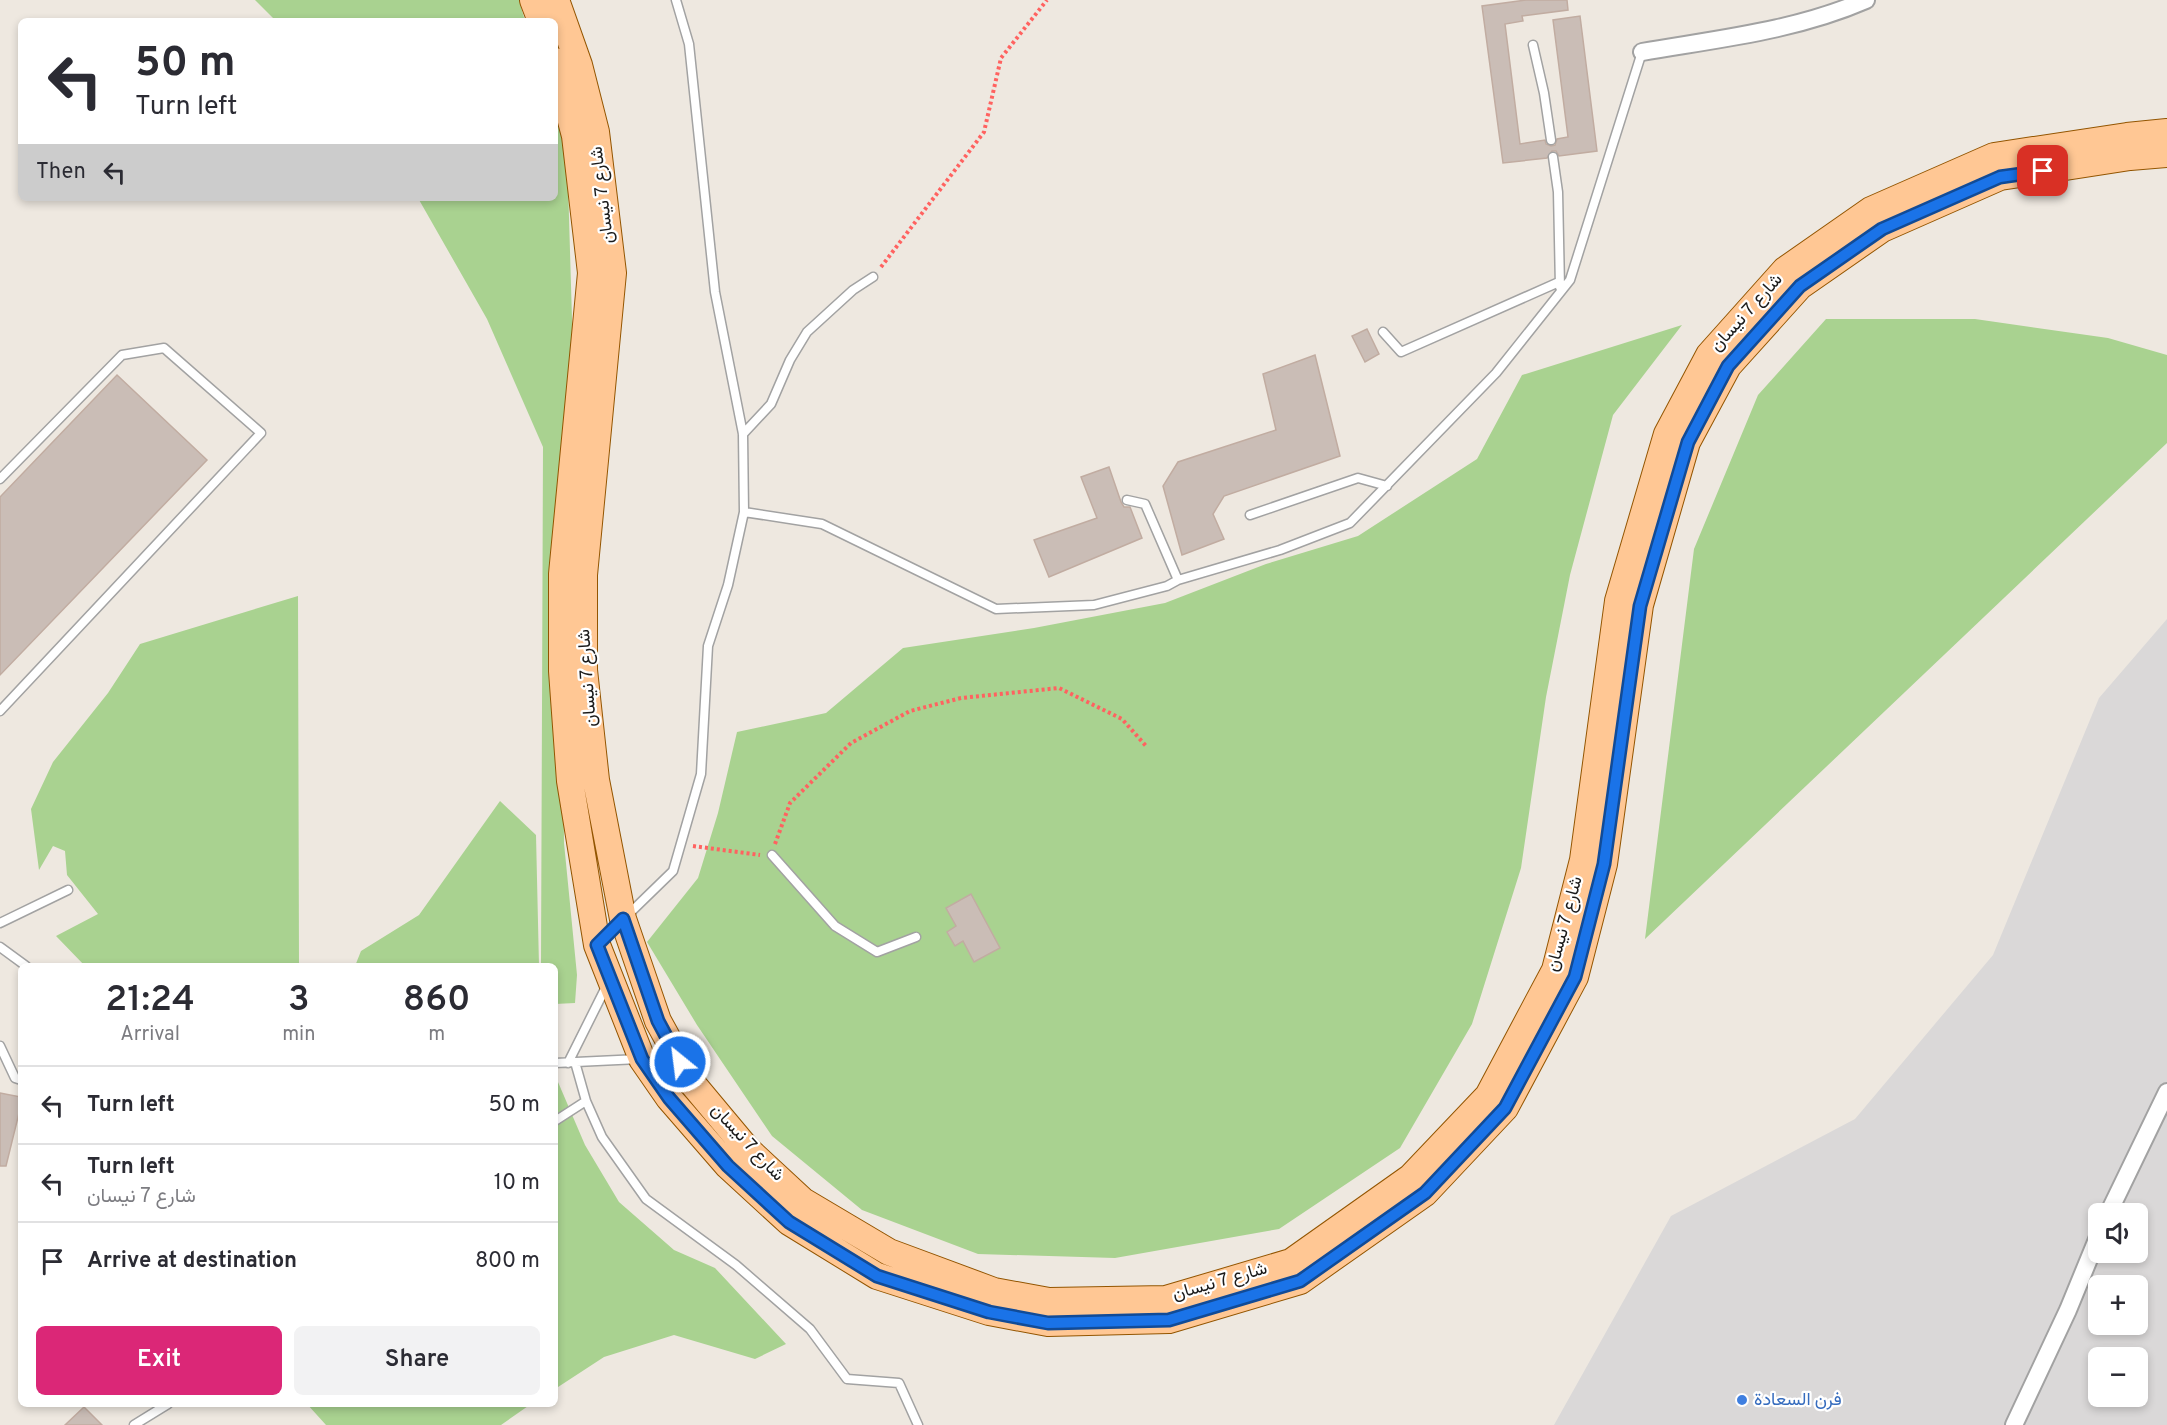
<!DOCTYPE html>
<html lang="en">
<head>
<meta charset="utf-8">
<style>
  :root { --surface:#fff; --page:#f2f2f3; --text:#2b2b33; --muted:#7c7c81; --line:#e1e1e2; --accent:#db2777 }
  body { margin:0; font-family:Overpass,Vazirmatn,sans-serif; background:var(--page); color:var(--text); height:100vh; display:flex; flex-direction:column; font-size:22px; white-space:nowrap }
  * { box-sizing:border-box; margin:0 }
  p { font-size:20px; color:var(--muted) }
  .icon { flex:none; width:33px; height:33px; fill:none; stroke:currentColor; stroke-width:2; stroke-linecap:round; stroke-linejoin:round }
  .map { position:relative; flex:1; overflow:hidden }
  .details { position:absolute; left:18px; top:963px; width:540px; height:444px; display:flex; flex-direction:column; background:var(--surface); border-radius:9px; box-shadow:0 3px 9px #0003 }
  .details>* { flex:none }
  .guide { position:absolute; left:18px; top:18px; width:540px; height:183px; border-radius:9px; box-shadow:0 3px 9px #0003; background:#fff; color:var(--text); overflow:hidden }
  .controls { position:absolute; left:2088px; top:1203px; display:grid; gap:12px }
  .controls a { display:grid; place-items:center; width:60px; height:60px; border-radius:9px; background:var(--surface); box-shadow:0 3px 9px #0003; font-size:30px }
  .pin { position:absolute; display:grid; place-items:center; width:51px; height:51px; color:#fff; margin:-26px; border-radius:12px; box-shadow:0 3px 9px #0006 }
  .me { position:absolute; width:66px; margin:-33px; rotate:331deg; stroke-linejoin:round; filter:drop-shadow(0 0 4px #0008) }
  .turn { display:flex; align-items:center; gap:21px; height:126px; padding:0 18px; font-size:27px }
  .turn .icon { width:78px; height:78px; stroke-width:2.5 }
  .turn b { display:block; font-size:42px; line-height:51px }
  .then { display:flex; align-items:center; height:57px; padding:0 18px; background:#0003; gap:12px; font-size:22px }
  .eta { display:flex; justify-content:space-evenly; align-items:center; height:102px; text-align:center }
  .eta b { font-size:36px; font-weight:600; line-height:42px }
  .primary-button { display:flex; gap:12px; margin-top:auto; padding:12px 18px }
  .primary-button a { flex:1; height:69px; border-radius:9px; background:var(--accent); color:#fff; font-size:24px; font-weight:600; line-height:69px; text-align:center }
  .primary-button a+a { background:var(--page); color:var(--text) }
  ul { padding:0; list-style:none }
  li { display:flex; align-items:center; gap:18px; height:78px; padding:0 18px; border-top:2px solid var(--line) }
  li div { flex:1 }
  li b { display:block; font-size:22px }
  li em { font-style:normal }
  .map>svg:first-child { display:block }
</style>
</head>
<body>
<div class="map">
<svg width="2167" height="1425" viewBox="0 0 2167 1425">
  <rect width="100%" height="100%" fill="#eee8e0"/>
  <!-- residential -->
  <path fill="#dad8d8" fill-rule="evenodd" d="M2167,619V1425H1554L1671,1216L1855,1119L1993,955L2099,698ZM2098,1214H2138V1252H2098ZM2098,1286H2138V1324H2098ZM2098,1358H2138V1396H2098Z"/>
  <!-- forest -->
  <path fill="#a9d290" d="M255,0H519L525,21H276Z
    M555,113L567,150L575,420L562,623L564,843L577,975L575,1003L555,1004V966H541L543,447L487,319L418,198H555Z
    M1826,319H1975L2108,338L2167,355V443L1645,939L1694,549L1758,395Z
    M1682,325L1613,415L1570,575L1546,697L1521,868L1472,1024L1400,1148L1279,1229L1115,1258L978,1254L862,1210L772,1136L697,1025L647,942L698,878L718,813L737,732L826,713L903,648L1034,628L1165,603L1266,564L1358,536L1477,459L1522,375Z
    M298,596L299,966H85L56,936L98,914L67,875L65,851L53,846L39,870L31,809L53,762L108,693L140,644Z
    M500,801L536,835L539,966H355L361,951L419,915Z
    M555,1075L585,1145L619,1202L674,1250L715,1268L786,1344L755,1359L674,1335L604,1357L555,1389Z
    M307,1404H531L501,1425H326Z"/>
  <!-- building -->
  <path fill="#cabdb6" stroke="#c1aca1" stroke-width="1.5" d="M1526,0H1567L1568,10L1522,16L1523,21L1505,24L1520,144L1545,140L1546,144L1551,146L1555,145L1557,139L1568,137L1553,20L1580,16L1597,151L1559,156L1556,151H1552L1547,158L1503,163L1482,6Z
    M1367,329L1379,354L1365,362L1352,336Z
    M1315,355L1340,456L1224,496L1213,514L1224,539L1182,555L1163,486L1178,462L1276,430L1263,374Z
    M117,375L207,460L0,675V497Z
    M1109,467L1121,502L1124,507H1130L1142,538L1049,577L1034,540L1097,518L1081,477Z
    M971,894L1000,948L974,962L963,941L955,946L947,932L956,926L946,908Z
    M0,1093L21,1097V1105L6,1166H0Z
    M84,1407L102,1425H65Z"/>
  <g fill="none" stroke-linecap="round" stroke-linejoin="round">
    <defs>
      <path id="service" d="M676,0L689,44L715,292L743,434L744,512
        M1533,45L1544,93L1551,140
        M1553,157L1558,192L1560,287
        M1383,332L1401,352L1559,282
        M743,434L771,404L790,360L807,332L853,290L873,277
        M0,479L122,355L164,348L261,433L0,711
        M1127,500L1145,504L1178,580
        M1250,515L1358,478L1387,486
        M772,855L835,926L877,952L916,937
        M0,923L68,890
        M602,940L673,871L701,774L708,646L728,585L744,512L822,524L996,609L1094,605L1167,586L1178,580L1280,550L1350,523L1496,373L1570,280L1642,52
        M0,947L26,966
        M0,1046L15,1078L21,1080
        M555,1063L639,1059
        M568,1063L607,985
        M586,1101L602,1137L646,1199L736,1265L810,1329L847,1379L899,1383L918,1425
        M555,1121L586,1101L575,1062
        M134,1425L168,1404"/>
      <path id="minor" d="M1642,52C1717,39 1795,31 1866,0
        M2108,1214L2167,1092
        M2014,1425L2068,1310L2098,1237"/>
      <path id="primary" d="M533,0L541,21
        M556,0L579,65L596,132L613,273L584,575V670L596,780L623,919L658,1021L692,1083L748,1150L803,1201L889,1252L994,1291L1049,1301L1166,1299L1291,1262L1411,1177L1488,1096L1555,970L1583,860L1618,601L1667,434L1709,355L1785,270L1871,210L1994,156L2127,136L2167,132
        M555,61L575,136L591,273L562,574V671L570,781L597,945L642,1059L669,1098L728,1166L789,1222L877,1276L989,1312L1048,1323L1169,1320L1300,1281L1425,1193L1505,1108L1575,977L1604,864L1640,605L1687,442L1728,366L1800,286L1882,229L2000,177L2130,157L2167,154"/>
    </defs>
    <!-- service casing -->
    <use href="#service" stroke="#a2a2a2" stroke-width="11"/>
    <!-- minor casing -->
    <use href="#minor" stroke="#a2a2a2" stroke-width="20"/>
    <!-- primary casing -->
    <use href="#primary" stroke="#935500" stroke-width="28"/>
    <!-- path -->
    <path stroke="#ff6260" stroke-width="4" stroke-dasharray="3 3" stroke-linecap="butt" d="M881,267L984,132L1001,58L1047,0
      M775,844L790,803L851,743L910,711L961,698L1059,688L1122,719L1146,746
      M693,846L760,855"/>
    <!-- service -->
    <use href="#service" stroke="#fff" stroke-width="8"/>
    <!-- minor -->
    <use href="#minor" stroke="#fff" stroke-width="16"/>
    <!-- primary -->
    <use href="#primary" stroke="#ffc794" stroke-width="26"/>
  </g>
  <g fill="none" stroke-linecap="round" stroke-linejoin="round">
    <defs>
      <path id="route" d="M680,1062L658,1021L623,919L597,945L642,1059L669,1098L728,1166L789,1222L877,1276L989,1312L1048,1323L1169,1320L1300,1281L1425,1193L1505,1108L1575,977L1604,864L1640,606L1688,442L1728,366L1800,286L1882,229L2000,177L2043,171"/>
    </defs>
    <!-- route casing -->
    <use href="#route" stroke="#114b97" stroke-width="15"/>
    <!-- route -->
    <use href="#route" stroke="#1a73e8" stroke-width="10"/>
  </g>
  <!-- markers -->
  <circle fill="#3f7fe0" stroke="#fff" stroke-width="2" cx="1742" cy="1400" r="6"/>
  <g text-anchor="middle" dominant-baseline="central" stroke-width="4.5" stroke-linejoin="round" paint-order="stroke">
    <!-- street labels -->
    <g font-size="18" fill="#1b1b1b" stroke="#fff">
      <text transform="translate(603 195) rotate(-97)">شارع 7 نيسان</text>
      <text transform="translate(1747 313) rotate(-48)">شارع 7 نيسان</text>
      <text transform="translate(588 678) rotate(-94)">شارع 7 نيسان</text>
      <text transform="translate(1565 924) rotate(-75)">شارع 7 نيسان</text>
      <text transform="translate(747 1143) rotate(47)">شارع 7 نيسان</text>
      <text transform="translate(1220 1282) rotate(-16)">شارع 7 نيسان</text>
    </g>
    <!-- shop labels -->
    <g font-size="18" fill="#366cbe" stroke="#fff" text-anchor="start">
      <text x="1754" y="1400">فرن السعادة</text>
    </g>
  </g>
</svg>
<div class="controls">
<a><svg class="icon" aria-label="sound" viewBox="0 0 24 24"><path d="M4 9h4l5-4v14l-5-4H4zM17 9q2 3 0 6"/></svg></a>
<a>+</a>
<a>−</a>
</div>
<div class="pin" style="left:2043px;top:171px;background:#d93025"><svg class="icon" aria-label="arrive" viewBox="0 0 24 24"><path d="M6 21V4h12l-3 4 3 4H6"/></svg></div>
<svg class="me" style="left:680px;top:1062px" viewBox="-20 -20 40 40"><circle r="17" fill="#1a73e8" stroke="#fff" stroke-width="3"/><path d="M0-11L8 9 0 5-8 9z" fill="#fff"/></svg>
<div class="guide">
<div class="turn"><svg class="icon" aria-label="left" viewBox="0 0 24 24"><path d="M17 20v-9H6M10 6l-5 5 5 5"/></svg><div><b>50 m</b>Turn left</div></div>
<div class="then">Then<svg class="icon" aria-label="left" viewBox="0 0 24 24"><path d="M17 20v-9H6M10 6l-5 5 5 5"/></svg></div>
</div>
<section class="details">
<div class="eta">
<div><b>21:24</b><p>Arrival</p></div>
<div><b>3</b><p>min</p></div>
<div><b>860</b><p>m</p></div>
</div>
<ul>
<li><svg class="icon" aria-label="left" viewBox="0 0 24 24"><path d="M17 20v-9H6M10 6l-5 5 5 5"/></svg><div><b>Turn left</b></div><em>50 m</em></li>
<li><svg class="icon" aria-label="left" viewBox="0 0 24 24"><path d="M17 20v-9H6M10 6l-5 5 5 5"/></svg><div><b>Turn left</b><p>شارع 7 نيسان</p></div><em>10 m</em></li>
<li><svg class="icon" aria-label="arrive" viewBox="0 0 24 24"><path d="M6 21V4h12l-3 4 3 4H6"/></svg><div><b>Arrive at destination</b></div><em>800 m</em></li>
</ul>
<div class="primary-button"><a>Exit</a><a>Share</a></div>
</section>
</div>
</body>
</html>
